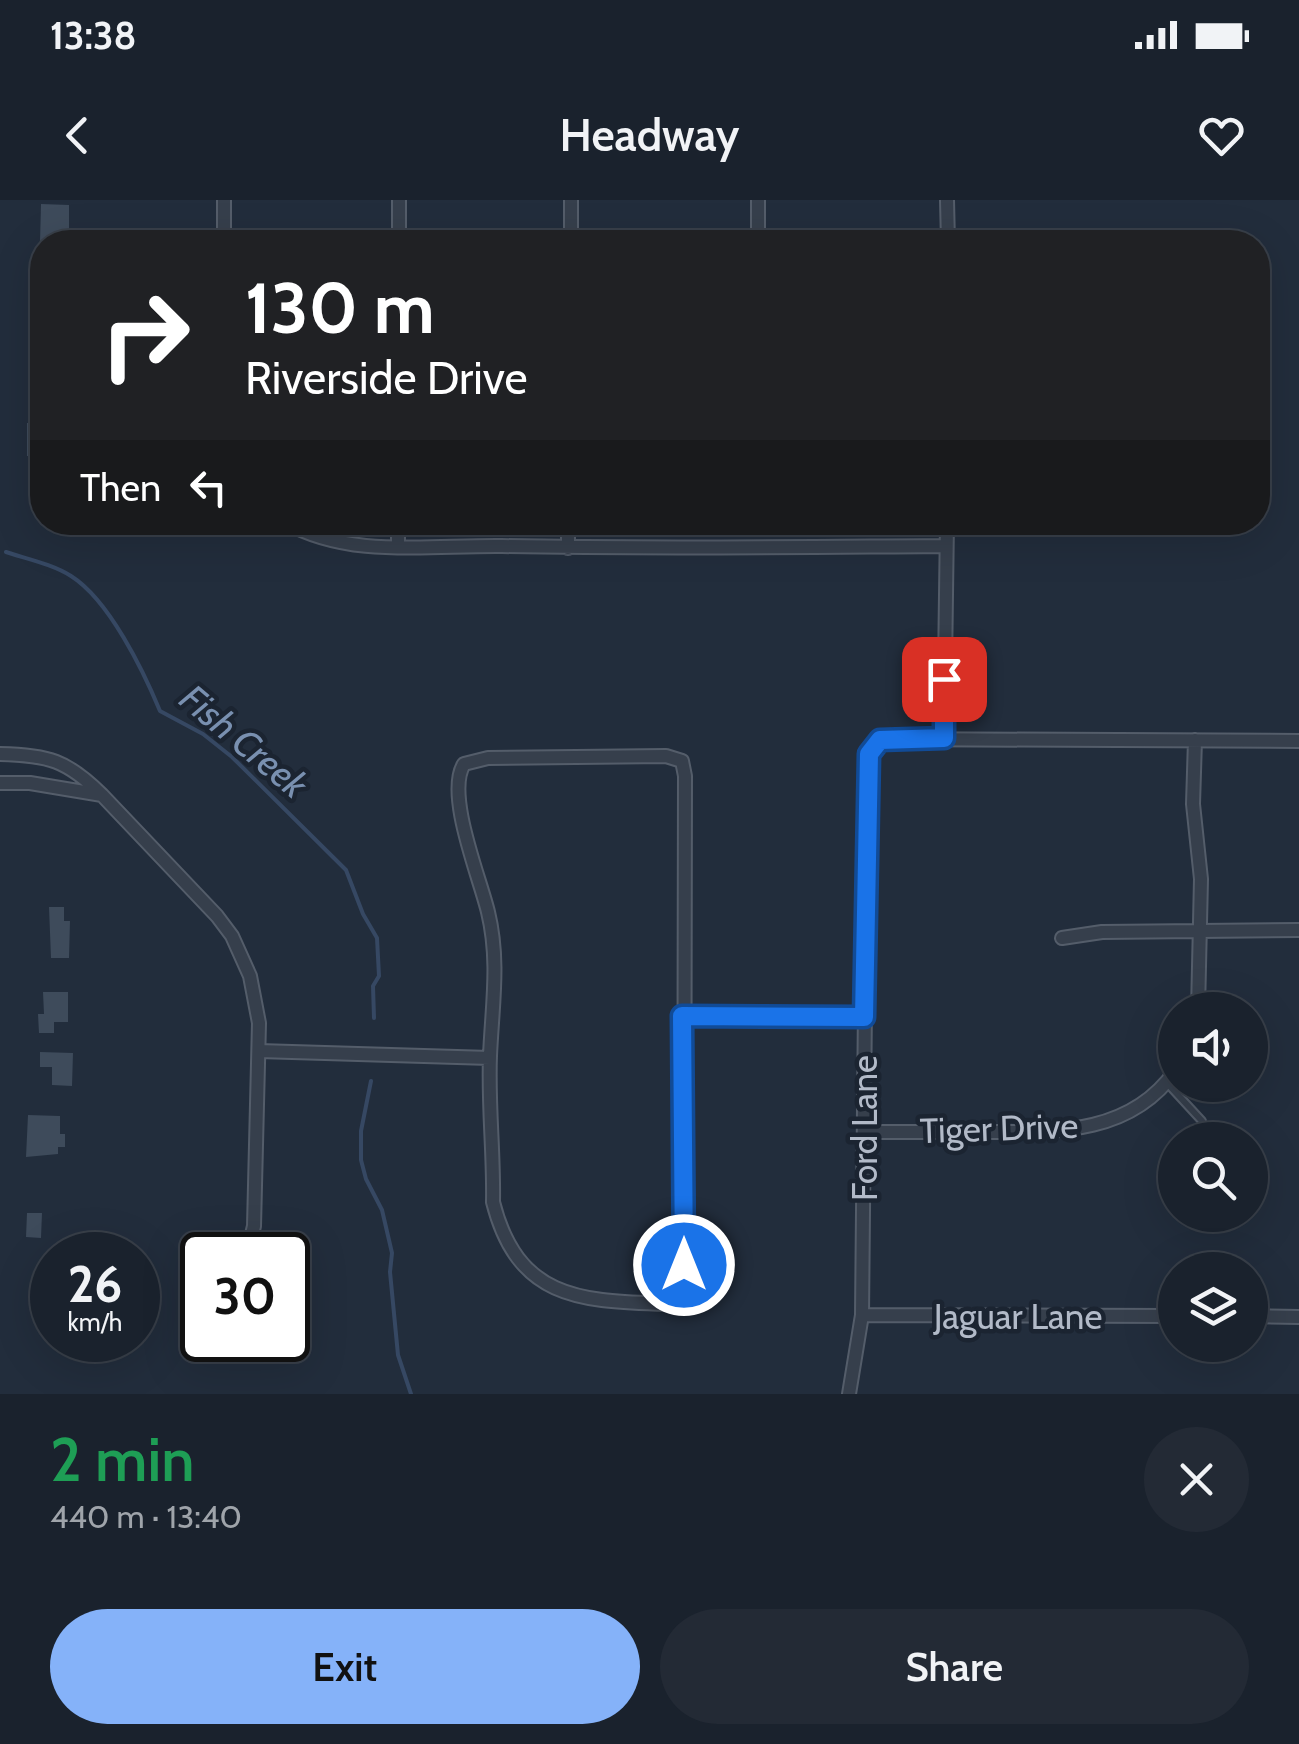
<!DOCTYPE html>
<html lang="en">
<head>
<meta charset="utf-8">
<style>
  :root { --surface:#1a222d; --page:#232a35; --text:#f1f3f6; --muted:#9fa4aa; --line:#383f49; --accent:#85b2f9 }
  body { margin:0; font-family:Cabin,sans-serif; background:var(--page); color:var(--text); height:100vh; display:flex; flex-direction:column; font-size:38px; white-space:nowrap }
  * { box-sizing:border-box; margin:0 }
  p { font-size:32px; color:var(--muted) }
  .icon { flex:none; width:55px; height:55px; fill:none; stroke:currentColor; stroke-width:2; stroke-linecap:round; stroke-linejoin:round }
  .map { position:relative; height:1194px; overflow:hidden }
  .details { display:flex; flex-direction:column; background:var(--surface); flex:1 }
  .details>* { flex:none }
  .guide { position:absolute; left:30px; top:30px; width:1240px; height:305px; border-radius:40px; box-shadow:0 10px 40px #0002,0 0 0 2px var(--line); background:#202124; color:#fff; overflow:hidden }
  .fabs { position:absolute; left:1158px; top:792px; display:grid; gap:20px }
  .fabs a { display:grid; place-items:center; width:110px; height:110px; border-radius:50%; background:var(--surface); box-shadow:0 10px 40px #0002,0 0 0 2px var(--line); font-size:50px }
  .speed { position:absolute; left:30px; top:1032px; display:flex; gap:20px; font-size:50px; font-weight:700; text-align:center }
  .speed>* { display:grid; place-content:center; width:130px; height:130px; border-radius:50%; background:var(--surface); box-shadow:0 10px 40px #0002,0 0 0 2px var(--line); line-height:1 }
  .speed small { font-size:25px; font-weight:400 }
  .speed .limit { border:5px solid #111; border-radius:15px; background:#fff; color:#111 }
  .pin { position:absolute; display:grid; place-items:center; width:85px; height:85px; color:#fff; margin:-42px; border-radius:20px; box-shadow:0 5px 15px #0006 }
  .me { position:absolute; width:110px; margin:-55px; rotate:0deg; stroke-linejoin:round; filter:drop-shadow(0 0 8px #0008) }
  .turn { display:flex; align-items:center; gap:35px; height:210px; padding:0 50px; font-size:45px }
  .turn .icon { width:130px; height:130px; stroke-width:2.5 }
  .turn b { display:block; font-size:70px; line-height:85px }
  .then { display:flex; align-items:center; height:95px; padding:0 50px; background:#0003; gap:20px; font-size:38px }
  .round { display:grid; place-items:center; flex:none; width:105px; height:105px; border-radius:52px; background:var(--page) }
  .overview { display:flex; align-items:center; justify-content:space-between; height:170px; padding:0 50px }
  h1 { font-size:60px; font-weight:600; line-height:75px; color:#1e9e55 }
  .button { display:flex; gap:20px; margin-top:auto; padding:20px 50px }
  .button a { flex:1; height:115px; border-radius:60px; background:var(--accent); color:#111; font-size:40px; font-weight:600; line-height:115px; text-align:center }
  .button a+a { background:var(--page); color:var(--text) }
  .status { display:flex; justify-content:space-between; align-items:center; height:70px; padding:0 50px; background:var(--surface); direction:ltr }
  .status svg { height:28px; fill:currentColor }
  header { display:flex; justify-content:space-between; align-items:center; height:130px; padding:0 50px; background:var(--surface); font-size:45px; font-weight:600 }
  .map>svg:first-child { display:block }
</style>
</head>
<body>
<div class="status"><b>13:38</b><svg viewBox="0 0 49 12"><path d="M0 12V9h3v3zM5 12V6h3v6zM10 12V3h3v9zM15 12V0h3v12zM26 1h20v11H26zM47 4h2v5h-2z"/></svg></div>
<header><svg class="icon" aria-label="back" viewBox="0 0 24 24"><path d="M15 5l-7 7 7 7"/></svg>Headway<svg class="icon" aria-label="heart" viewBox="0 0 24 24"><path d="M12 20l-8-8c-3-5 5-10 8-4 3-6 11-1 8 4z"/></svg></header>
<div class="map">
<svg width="1299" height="1194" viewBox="0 0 1299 1194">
  <rect width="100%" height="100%" fill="#222d3c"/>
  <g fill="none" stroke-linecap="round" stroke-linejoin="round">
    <!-- stream -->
    <path stroke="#364863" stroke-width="4" d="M6,352C27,359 52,364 71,376C109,400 143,470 160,511L203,534L232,557L346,670L363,714L377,738L379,776L373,786L374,818
      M371,881L361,931V960L366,979L382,1010L392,1053L390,1072L398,1155L411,1194"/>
  </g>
  <!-- building -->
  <path fill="#3e4b5b" d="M41,4L69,5V42H40Z
    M27,223H42L41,256H27Z
    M49,707H64V721H70L69,758H51Z
    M43,792H68V822H54V833H39L38,814H44Z
    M40,852L73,853L72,886L52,885V867H40Z
    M28,915L60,916V934H65V947H58V954L26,957Z
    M27,1013H42L41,1038L26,1037Z"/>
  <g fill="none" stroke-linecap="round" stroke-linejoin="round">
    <defs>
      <path id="lane" d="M1167,883L1202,921"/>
      <path id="street" d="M224,0V42
        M947,0L948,42
        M399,42V0
        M571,42V0
        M758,42V0
        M285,322C350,359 430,345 502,346C649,349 797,347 945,346
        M398,346V322
        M568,348V322
        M944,539L947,322
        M1195,540L1193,604L1201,679L1198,810
        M0,554C48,555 67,560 102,595L30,583H0
        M666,556L682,561L685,576L684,1105C594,1100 520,1109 493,1002C494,953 488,905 490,856C492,807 500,761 488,712C480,678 445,594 464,564L488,558Z
        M102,595L217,716L232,736L250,776L259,823L254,1026L247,1055
        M1062,738L1102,732L1299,730
        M682,816L864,817
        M259,851L490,858
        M864,932C903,932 941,932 979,932C1050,932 1129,937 1175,871
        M862,1115L1175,1116
        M1250,1116L1299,1117
        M849,1194L862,1115L867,598L869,554L875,543L888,539L1299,541"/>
    </defs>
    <!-- lane casing -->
    <use href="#lane" stroke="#545d6a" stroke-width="10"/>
    <!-- street casing -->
    <use href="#street" stroke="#545d6a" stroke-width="16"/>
    <!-- lane -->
    <use href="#lane" stroke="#363f4c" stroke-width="6"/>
    <!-- street -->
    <use href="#street" stroke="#363f4c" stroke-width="12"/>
  </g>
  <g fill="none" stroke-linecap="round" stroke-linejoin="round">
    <defs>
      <path id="route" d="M684,1065L682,816L864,817L869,554L880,540L944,538V479"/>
    </defs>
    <!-- route casing -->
    <use href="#route" stroke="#114b97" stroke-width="25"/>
    <!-- route -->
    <use href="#route" stroke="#1a73e8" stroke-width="18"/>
  </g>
  <g text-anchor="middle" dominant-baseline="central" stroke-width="9" stroke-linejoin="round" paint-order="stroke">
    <!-- street labels -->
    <g font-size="35" fill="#b2bac8" stroke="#1b2431">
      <text transform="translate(864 928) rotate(-90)">Ford Lane</text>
      <text transform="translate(999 928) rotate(-2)">Tiger Drive</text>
      <text x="1018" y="1116">Jaguar Lane</text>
    </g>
    <!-- water labels -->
    <g font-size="38" font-style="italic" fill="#7990b0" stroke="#1b2431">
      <text transform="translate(244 541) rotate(40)">Fish Creek</text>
    </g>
  </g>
</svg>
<div class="fabs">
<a><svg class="icon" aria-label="sound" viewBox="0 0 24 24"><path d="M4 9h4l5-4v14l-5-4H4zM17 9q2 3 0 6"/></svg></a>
<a><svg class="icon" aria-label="search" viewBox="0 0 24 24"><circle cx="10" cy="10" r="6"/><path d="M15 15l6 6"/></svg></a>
<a><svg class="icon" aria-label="layers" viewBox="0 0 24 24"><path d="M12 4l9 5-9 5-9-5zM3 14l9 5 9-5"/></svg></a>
</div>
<div class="speed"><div>26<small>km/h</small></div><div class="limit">30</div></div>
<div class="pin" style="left:944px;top:479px;background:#d93025"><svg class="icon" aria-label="arrive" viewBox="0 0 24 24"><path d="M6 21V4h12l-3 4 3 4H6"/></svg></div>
<svg class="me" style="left:684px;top:1065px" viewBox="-20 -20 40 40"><circle r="17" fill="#1a73e8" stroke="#fff" stroke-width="3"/><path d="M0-11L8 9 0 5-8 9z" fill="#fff"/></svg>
<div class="guide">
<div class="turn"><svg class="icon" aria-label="right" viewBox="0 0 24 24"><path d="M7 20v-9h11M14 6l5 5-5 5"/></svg><div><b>130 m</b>Riverside Drive</div></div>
<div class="then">Then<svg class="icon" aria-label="left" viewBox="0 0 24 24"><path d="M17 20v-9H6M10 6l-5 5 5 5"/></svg></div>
</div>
</div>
<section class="details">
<div class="overview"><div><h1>2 min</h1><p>440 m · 13:40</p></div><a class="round"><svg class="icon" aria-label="close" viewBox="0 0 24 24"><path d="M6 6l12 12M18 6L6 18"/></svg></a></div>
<div class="button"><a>Exit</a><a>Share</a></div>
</section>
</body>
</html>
